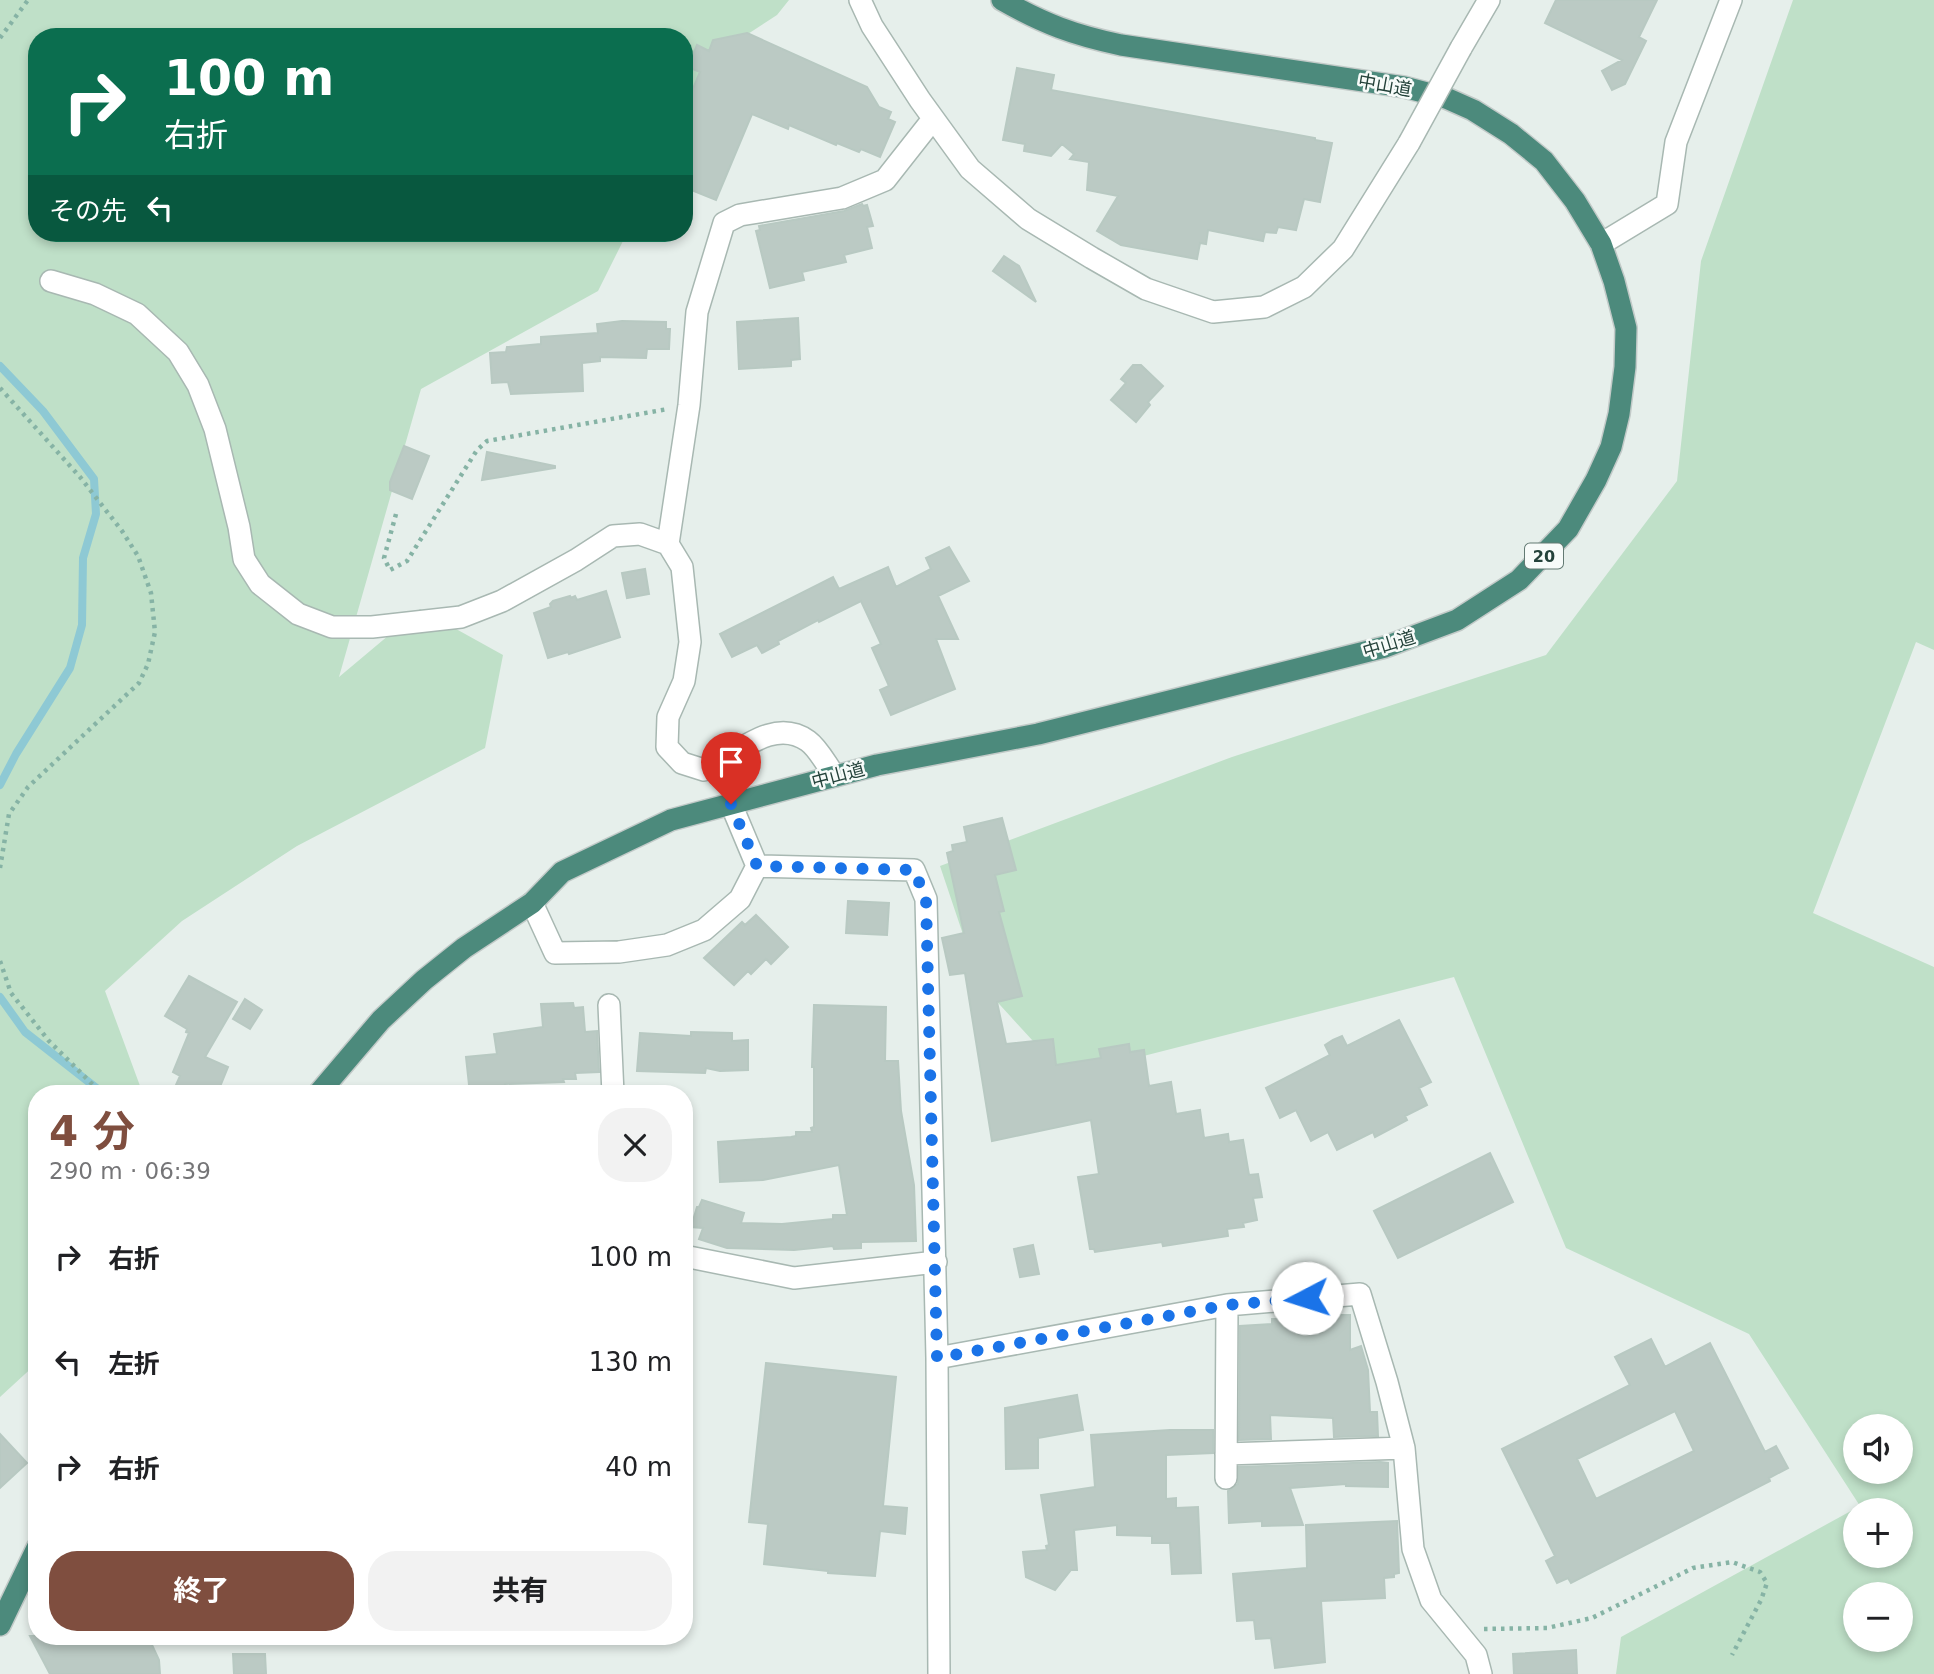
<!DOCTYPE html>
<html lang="ja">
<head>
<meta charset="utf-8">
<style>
  :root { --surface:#fff; --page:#f2f2f2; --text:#202124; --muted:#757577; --accent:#7f4e3f }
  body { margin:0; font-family:"DejaVu Sans","Noto Sans JP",sans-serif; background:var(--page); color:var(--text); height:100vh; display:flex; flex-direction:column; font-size:26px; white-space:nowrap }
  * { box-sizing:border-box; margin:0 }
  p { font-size:23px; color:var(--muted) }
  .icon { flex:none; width:38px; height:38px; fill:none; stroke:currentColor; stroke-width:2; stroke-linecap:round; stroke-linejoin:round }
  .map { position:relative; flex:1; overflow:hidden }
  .sheet { position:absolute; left:28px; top:1085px; width:665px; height:560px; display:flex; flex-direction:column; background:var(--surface); border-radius:28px; box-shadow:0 4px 10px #0003 }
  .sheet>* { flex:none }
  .hud { position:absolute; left:28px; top:28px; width:665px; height:214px; border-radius:28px; box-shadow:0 4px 10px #0003; background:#0b6e4f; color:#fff; overflow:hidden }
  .controls { position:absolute; left:1843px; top:1414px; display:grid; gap:14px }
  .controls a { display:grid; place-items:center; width:70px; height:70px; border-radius:50%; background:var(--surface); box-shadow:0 4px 10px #0003; font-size:35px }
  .pin { position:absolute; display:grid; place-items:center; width:60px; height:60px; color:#fff; margin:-72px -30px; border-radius:50% 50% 50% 0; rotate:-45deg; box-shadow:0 0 7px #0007 }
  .pin .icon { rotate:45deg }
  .me { position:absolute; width:77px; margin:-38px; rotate:265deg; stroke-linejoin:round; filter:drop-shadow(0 0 5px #0008) }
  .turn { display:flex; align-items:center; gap:24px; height:147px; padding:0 21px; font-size:32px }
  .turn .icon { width:91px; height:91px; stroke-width:2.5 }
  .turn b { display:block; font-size:49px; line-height:60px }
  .then { display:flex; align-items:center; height:66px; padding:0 21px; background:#0003; gap:14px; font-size:26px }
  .round { display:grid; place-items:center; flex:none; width:74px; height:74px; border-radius:28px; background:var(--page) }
  .summary { display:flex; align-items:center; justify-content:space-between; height:119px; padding:0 21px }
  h1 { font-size:42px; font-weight:700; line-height:52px; color:var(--accent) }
  .action { display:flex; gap:14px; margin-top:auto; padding:14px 21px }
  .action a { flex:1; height:80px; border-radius:28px; background:var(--accent); color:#fff; font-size:28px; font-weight:700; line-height:80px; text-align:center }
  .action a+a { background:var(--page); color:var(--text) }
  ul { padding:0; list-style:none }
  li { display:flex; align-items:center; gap:21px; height:105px; padding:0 21px }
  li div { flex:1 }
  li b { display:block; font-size:26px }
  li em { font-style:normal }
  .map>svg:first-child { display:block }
</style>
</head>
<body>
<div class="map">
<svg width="1934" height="1674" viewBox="0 0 1934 1674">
  <rect width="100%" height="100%" fill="#e6efeb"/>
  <!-- green -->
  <path fill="#bfe0c8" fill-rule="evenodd" d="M0,0H789L777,15L714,56L684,117V37H37V233H627L598,291L421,389L339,677L420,609L503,655L485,748L297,846L182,921L105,991L143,1094H37V1363L0,1397Z
    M1793,0H1934V650L1916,642L1813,913L1934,967V1674H1616L1621,1637L1860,1506L1749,1334L1566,1248L1454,977L1065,1076L979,982L940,866L1232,757L1546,655L1677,481L1701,261ZM1855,1426H1900V1472H1855ZM1855,1510H1900V1556H1855ZM1855,1594H1900V1640H1855Z"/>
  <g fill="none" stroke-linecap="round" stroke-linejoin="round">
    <!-- stream -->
    <path stroke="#8ec9d4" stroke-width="8" d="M0,366L43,411L94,479L96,514L83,558L82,625L70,668L16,754L0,785
      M0,997L25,1032L104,1094"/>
  </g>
  <!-- building -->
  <path fill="#bbcac4" stroke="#b8c9c2" stroke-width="2" fill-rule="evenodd" d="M1556,0H1657L1639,37L1646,41L1625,84L1612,90L1602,71L1622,60L1545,23Z
    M747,33L867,87L879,107L891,112L888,119L895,122L880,157L861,149L859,152L837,143L836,145L789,125L788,129L752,114L716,200L684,187V110L700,72L688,67L697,45L709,51L713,40Z
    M1017,68L1054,75L1051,90L1315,138V140L1332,143L1320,202L1304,199L1296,230L1278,227L1276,233L1265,232L1263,241L1208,230L1206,244L1200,243L1197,259L1121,245L1097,231L1118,196L1087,190L1089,162L1070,159L1074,154L1062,144L1051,156L1024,151L1025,144L1003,140Z
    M862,204L863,206L867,205L873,226L867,227L872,248L844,255L846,262L802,272L804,280L770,288L756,231L760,230L759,226L844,211Z
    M1004,256L1019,266L1036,302L993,271Z
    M798,318L800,359L791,360V366L739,369L737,322Z
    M622,321L666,322V329H670L669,349H647L646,358L600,357V361L582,363L583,391L511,394L508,382L492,383L490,353L506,352L507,347L541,344V337L598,333L597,324Z
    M1133,365H1141L1163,386L1148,402L1150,405L1136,422L1111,400L1126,383L1121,379Z
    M404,446L429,456L412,499L390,490V482Z
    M487,452L555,466V468L482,480Z
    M949,547L969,581L938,596L958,639H936L955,689L891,715L880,690L889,686L872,648L881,644L861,601L819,622L818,620L778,641L779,644L762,653L757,645L732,657L720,634L833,577L839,589L888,567L896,587L931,569L926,558Z
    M645,569L649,594L627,598L622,573Z
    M606,591L620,637L569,654L568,652L548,658L534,613L551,607L550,604L553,601L570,596L571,598L575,596L577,600Z
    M1002,818L1016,870L995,875L1004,911L999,912L1022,996L997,1002L1006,1044L1053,1039L1056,1065L1101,1058L1099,1049L1129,1044L1130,1052L1144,1050L1149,1086L1171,1082L1176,1114L1200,1110L1204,1138L1228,1134L1229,1142L1243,1140L1249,1175L1258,1174L1262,1197L1253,1198L1257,1220L1243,1223L1244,1227L1227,1229L1228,1236L1163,1246L1162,1242L1095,1252L1094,1249H1090L1078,1177L1099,1174L1091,1120L992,1141L965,973L950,975L942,938L964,933L947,853L953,851L952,845L967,842L964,827Z
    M848,901L889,903L887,935L846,933Z
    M756,915L788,947L771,964L766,959L751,974L748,971L734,985L704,958L742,922L745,925Z
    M189,976L237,1002L205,1057L228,1067L217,1094H172L180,1076L173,1072L189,1033L186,1032L187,1029L165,1016Z
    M245,999L262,1010L250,1029L233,1019Z
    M573,1003L574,1008L583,1007L585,1032L597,1031L599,1072L575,1073L576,1079H563L564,1082L505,1084L506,1094H470L466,1057L497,1054L494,1034L543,1027L541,1004Z
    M814,1005L886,1007L885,1061H898L901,1111L914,1185L916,1241L861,1242V1248L834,1249L833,1246L794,1250L727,1248L699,1239L703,1228L691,1227L697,1207H699L702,1200L744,1213L741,1223L782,1224L833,1219V1215H847L839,1165L763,1180L720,1182L718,1142L791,1137L796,1136V1132H812L811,1128L814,1127V1067H812Z
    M1399,1020L1431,1082L1419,1088L1427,1105L1405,1116L1407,1120L1375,1137L1373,1132L1337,1150L1328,1132L1311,1141L1296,1110L1280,1118L1266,1088L1330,1055L1325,1045L1333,1040L1342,1036L1347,1046Z
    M691,1032L732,1033V1041L748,1040V1070L720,1071L706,1068L705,1073L637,1071L640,1033L691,1036Z
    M1490,1153L1513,1202L1398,1258L1374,1211Z
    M1033,1245L1039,1274L1020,1277L1014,1249Z
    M1339,1309V1315H1350V1350L1361,1346L1368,1370L1370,1412H1377L1378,1436L1334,1437L1333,1418L1270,1415L1271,1439L1239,1440L1240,1326L1272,1324V1319H1297L1299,1312Z
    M1651,1339L1665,1367L1710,1343L1765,1452L1776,1446L1788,1468L1769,1478L1770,1481L1571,1583L1568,1578L1557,1583L1546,1561L1555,1556L1502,1449L1630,1385L1615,1357ZM1675,1411L1694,1451L1596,1499L1577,1459Z
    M766,1363L896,1377L883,1506L907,1508L905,1534L880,1531L875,1576L828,1573V1571L764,1564L768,1524L749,1522Z
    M1077,1395L1083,1430L1038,1438V1468L1006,1469L1005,1408Z
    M1170,1430H1213V1453L1166,1455V1499L1176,1498V1508L1198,1507L1201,1573L1172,1574L1170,1543H1152V1536L1117,1535V1525L1074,1530L1077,1570H1071L1055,1590L1026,1577L1023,1552L1047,1550L1046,1546L1049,1545L1041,1495L1095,1487L1091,1435Z
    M0,1434L27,1463L0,1488Z
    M1380,1462L1388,1463V1487L1346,1486V1484L1290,1488L1303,1525L1262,1526V1521L1229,1523L1228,1491L1238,1484L1239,1467Z
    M1397,1521L1399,1573L1394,1574V1577L1384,1578L1385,1598L1321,1601L1325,1662L1275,1668L1271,1638L1256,1639L1254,1620L1237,1621L1233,1574L1307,1568L1306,1525Z
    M30,1636H152V1645L159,1660L160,1674H50Z
    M1576,1650L1577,1674H1514L1513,1654Z
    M233,1654H265L266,1674H234Z"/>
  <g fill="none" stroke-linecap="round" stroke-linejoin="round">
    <defs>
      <path id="minor" d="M860,0L872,26L920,100L970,169L1028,219L1092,258L1146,289L1213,312L1264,307L1304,287L1343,249L1409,143
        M1461,48L1489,0
        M1601,244L1667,204L1676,142L1731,0
        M51,281L95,294L137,314L178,352L198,385L215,429L239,527L244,559L260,584L298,614L332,627H372L461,617L502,601L576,560L613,536L640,534L668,544L682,567L690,642L684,681L668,717L667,747L682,763L704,770C736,755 773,716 808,741C819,749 827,766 835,776
        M668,544L689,405L697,312L724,223L740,215L842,198L885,180L933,119
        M731,804L757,866L914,870L926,899L937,1358L939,1674
        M532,903L555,953L619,952L667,945L704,930L740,899L757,866
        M609,1005L613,1094
        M684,1256L794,1278L936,1262
        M937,1358L1227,1305L1360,1294L1387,1382L1404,1448L1413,1549L1431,1600L1476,1655L1481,1674
        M1226,1454L1404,1448
        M1226,1478L1227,1305"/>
      <path id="trunk" d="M318,1094L381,1020L424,980L464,948L532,903L562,872L671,820L877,765L1038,734L1385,647L1457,620L1519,580L1568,529L1596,480L1611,447L1619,414L1625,367L1626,328L1614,281L1601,244L1575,201L1544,161L1511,134L1473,110L1446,98L1404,87L1121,45C1074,35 1044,24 1002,0
        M0,1625L37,1548"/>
    </defs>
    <!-- minor casing -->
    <use href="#minor" stroke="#a8b8b2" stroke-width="24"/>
    <!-- trunk casing -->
    <use href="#trunk" stroke="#c2cac8" stroke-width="24"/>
    <!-- path -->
    <path stroke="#86b3a5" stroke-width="4.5" stroke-dasharray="3.5 5" stroke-linecap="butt" d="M0,38L28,0
      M0,388L80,477L122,531L138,556L151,593L155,632L148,664L139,683L28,787L9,814L0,868
      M396,514L384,558L390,570L407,561L477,450L487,441L668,409
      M0,961L11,993L49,1041L102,1094
      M1484,1629L1547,1628L1592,1618L1693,1568L1732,1562L1760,1572L1767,1583L1761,1600L1732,1655"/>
    <!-- minor -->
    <use href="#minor" stroke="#fff" stroke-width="21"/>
    <!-- trunk -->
    <use href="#trunk" stroke="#4c8a7c" stroke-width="21"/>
    <defs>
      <path id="minor-bridge" d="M1409,143L1461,48"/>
    </defs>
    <!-- minor-bridge casing -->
    <use href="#minor-bridge" stroke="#a8b8b2" stroke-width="24" stroke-linecap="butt"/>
    <!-- minor-bridge -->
    <use href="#minor-bridge" stroke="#fff" stroke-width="21"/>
  </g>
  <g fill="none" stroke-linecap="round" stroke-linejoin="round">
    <!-- route -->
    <path stroke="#1a73e8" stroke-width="12" stroke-dasharray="0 21.6" d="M731,804L757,866L914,870L926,899L937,1358L1227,1305L1307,1298"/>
  </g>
  <g text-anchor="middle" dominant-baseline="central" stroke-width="5" stroke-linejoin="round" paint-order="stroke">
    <!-- shield labels -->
    <rect fill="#f7fbf9" stroke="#637a73" stroke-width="2" x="1525" y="543.5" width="38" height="25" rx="5"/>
    <g font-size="16" font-weight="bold" fill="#24423a">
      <text x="1544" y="556">20</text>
    </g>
    <!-- street labels -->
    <g font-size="18" fill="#24423a" stroke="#f7fbf9">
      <text transform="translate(1385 85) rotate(10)">中山道</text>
      <text transform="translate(1389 644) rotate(-17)">中山道</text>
      <text transform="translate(838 775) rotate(-15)">中山道</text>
    </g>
  </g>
</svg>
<div class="controls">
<a><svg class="icon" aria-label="sound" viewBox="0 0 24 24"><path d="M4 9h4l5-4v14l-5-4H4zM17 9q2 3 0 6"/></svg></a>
<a>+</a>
<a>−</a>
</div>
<div class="pin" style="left:731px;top:804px;background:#d93025"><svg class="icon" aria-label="arrive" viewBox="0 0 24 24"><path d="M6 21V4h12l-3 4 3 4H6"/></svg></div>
<svg class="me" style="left:1307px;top:1298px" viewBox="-20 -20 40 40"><circle r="19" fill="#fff"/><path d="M0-13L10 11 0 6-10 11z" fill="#1a73e8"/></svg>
<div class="hud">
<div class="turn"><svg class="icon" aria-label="right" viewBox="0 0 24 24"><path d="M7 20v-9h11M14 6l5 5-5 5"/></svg><div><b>100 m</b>右折</div></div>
<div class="then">その先<svg class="icon" aria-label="left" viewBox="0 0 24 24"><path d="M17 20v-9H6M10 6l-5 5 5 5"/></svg></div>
</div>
<section class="sheet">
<div class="summary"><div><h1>4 分</h1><p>290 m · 06:39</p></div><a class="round"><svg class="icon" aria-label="close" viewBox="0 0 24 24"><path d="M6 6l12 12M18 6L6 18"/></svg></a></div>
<ul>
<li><svg class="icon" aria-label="right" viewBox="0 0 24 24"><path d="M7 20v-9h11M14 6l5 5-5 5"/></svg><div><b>右折</b></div><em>100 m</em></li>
<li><svg class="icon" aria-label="left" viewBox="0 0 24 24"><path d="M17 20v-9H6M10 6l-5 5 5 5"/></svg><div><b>左折</b></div><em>130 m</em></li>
<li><svg class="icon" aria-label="right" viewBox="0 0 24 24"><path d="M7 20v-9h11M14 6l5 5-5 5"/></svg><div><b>右折</b></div><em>40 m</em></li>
</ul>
<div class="action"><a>終了</a><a>共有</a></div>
</section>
</div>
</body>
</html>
